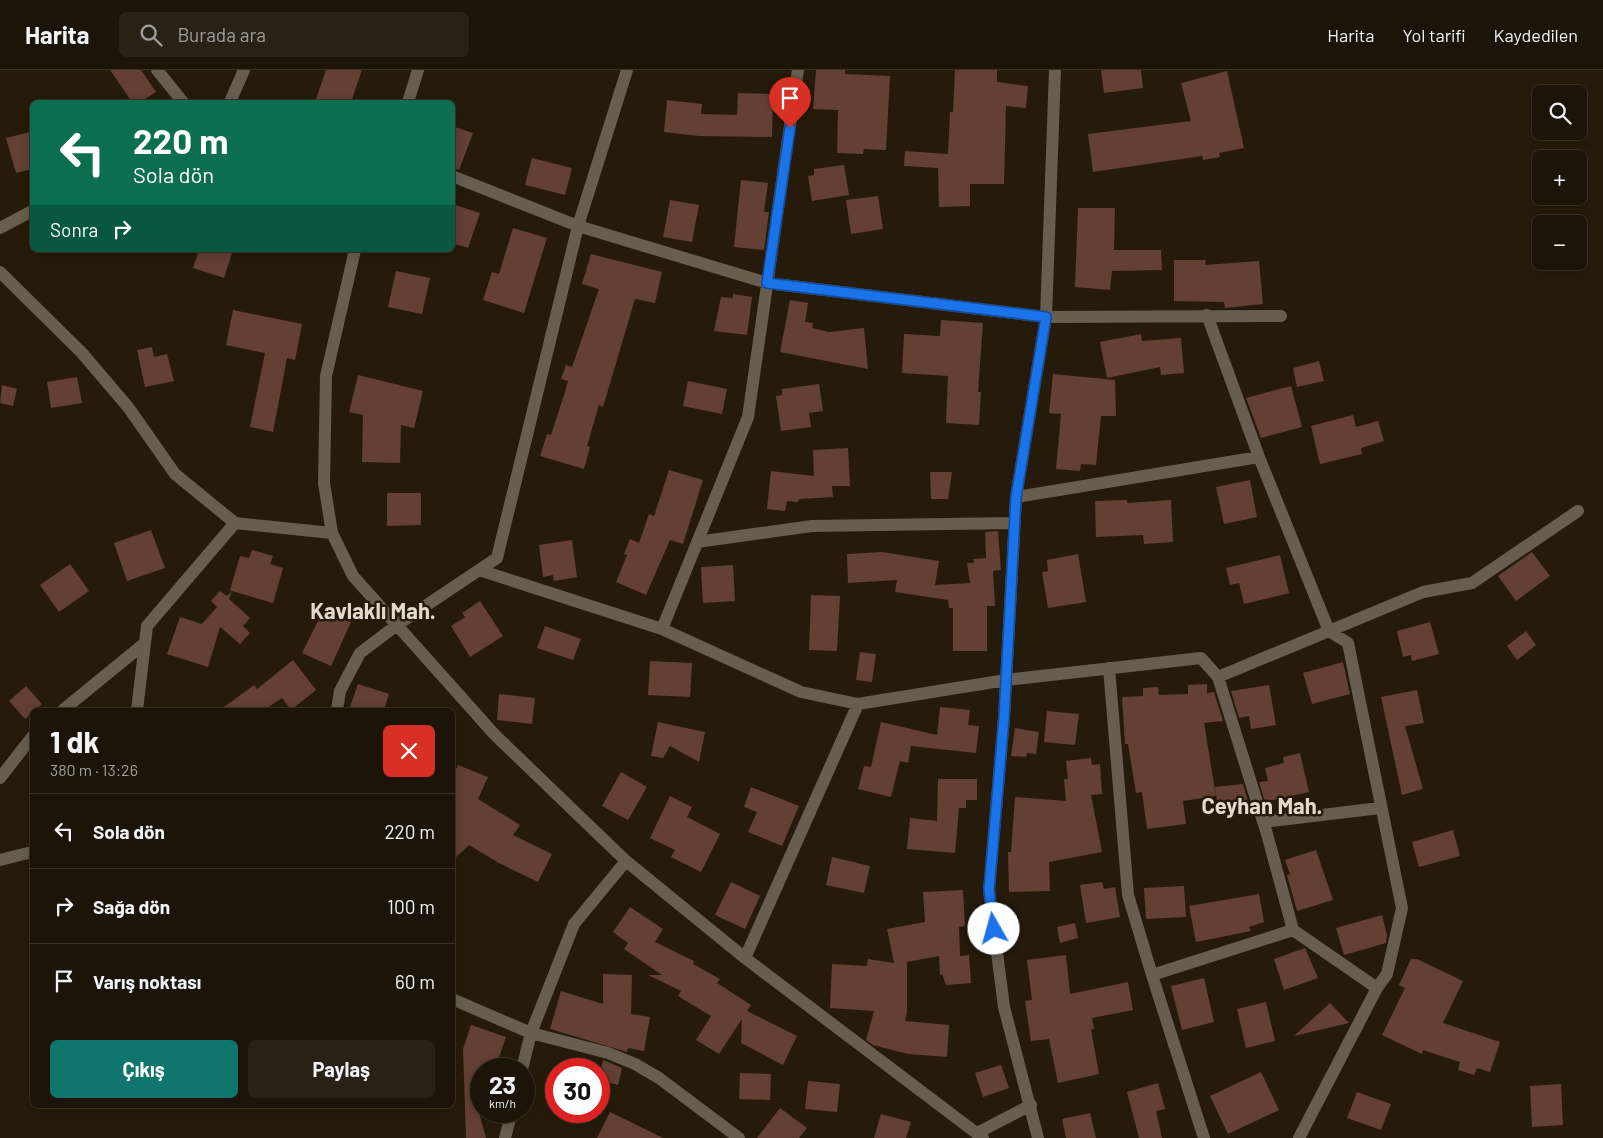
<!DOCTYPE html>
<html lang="tr">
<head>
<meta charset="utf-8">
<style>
  :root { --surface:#1c1408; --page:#292116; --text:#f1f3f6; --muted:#a09e9c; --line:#3a3329; --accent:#0f766e }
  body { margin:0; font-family:Barlow,sans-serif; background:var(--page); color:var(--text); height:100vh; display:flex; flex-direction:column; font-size:19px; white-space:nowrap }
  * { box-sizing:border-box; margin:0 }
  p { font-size:16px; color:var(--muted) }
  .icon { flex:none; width:28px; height:28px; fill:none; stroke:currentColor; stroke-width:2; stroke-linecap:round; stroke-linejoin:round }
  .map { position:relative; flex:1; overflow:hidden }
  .details { position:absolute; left:30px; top:638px; width:425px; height:400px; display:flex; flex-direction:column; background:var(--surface); border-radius:8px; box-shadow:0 2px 12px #0003,0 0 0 1px var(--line) }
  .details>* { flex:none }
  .guide { position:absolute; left:30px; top:30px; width:425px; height:152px; border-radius:8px; box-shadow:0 2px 12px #0003,0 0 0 1px var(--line); background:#0b6e4f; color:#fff; overflow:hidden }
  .buttons { position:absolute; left:1532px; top:15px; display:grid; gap:10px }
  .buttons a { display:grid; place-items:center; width:55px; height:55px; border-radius:8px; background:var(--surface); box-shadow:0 2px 12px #0003,0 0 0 1px var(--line); font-size:25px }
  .speed { position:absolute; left:470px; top:988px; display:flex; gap:10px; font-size:25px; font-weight:700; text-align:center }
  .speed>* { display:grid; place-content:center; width:65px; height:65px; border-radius:50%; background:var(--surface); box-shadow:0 2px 12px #0003,0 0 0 1px var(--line); line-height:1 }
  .speed small { font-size:12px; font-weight:400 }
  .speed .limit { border:8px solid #d22; background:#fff; color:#111 }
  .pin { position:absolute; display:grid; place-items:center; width:42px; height:42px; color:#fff; margin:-51px -21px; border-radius:50% 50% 50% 0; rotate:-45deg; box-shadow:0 0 5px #0007 }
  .pin .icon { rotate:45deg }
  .me { position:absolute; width:55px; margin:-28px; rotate:353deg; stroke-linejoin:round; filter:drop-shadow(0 0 4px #0008) }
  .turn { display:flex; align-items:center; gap:18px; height:105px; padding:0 20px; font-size:22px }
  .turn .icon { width:65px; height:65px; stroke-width:2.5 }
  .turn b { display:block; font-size:35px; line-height:42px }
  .then { display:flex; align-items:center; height:48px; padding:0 20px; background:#0003; gap:10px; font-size:19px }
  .round { display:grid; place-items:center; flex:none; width:52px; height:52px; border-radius:8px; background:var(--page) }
  .head { display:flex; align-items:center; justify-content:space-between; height:85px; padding:0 20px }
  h1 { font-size:30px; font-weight:700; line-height:38px }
  .action { display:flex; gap:10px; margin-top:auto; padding:10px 20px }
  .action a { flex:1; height:58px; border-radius:8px; background:var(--accent); color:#fff; font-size:20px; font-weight:700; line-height:58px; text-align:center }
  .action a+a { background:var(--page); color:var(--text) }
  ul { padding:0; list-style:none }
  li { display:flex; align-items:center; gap:15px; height:75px; padding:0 20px; border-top:1px solid var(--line) }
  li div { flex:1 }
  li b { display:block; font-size:19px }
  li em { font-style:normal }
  header { display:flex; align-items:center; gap:30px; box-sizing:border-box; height:70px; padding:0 25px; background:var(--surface); border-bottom:1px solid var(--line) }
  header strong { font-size:24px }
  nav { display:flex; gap:28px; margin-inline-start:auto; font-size:18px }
  .search { width:350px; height:45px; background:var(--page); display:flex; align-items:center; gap:12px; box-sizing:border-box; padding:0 18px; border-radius:8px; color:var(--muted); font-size:19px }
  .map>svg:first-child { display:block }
</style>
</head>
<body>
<header>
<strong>Harita</strong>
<div class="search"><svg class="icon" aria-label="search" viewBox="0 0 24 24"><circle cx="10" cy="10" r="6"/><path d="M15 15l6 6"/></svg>Burada ara</div>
<nav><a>Harita</a><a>Yol tarifi</a><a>Kaydedilen</a></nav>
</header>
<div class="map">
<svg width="1603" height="1068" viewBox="0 0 1603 1068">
  <rect width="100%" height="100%" fill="#261b0a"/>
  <!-- building -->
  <path fill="#643f34" d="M110,0H141L156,22L140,32H132Z
    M326,0H362L351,32H315Z
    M816,0H845V4L890,6L886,80L864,79L863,84L837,83L838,40L813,39Z
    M955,0H997V12L1028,16L1026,38L1006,36L1004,114H970V136L939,137L938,98L904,96L905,81L948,84L950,42H953Z
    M1101,0H1141L1143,18L1104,23Z
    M1227,1L1244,78L1219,83L1220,87L1203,90L1202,86L1093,102L1088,64L1191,51L1181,13Z
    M738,23L773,24L772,67L699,66L664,62L667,30L702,34L701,44L737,45Z
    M452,56L473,63L459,100L452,98Z
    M30,62L32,73V99L16,103L6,68Z
    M532,88L572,98L565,125L525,115Z
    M844,95L849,125L812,131L808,106L814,105V99Z
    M741,110L768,113L764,142H769L764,180L734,177Z
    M878,126L883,159L851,164L846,130Z
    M670,130L699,135L692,172L663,167Z
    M452,134L480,143L468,178L452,173Z
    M1078,138H1115L1114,180H1161L1162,200L1112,201L1110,220L1075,217Z
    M513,158L547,168L524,243L483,230L492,202L499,204Z
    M199,180H233L224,208L193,198Z
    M591,184L662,202L655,233L635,229L603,337L599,335L587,376L590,377L584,399L540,386L547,364L551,365L565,322L568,311L561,309L566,295L572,297L599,219L582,214Z
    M1174,190H1206L1205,195L1259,191L1263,234L1225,238L1224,232L1174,231Z
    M396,201L430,208L422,244L388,237Z
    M733,224L752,227L747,265L714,261L721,227L733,228Z
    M790,230L808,233L805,252L813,253L812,258L829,262L864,258L868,299L780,282Z
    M233,240L302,254L295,290L287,288L273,362L250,357L265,283L226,275Z
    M941,250L983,253L978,322H981L979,355L946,353L948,306L902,303L904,264L940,266Z
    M1141,264L1142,271L1181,268L1184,303L1161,305L1160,297L1107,308L1100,272Z
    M152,277L154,287L167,284L174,311L145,317L137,280Z
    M1319,291L1324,311L1297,317L1293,298Z
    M1053,304L1115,310L1116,346H1101L1096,395L1081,394L1080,401L1056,399L1061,344L1049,343Z
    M358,305L423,321L414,358L401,355L400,393L362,392L363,345L349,342Z
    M77,307L82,333L51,338L47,312Z
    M688,311L727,319L722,344L683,336Z
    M819,314L823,341L809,343L811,357L781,361L776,326L782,325V319Z
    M2,315L17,319L13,336L0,333Z
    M1291,316L1302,357L1261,368L1246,328Z
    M1353,345L1356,357L1378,351L1384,371L1361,378L1362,384L1320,394L1311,356Z
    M848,378L850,416H832L833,427L799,429L798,432L787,431L785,441L767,439L771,401L814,406L813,380Z
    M669,400L703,410L683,474L670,470L646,525L616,512L627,485L624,484L630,469L639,473L649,444L654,446Z
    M930,402H952L948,429H931Z
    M1250,410L1257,447L1224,454L1216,417Z
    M387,423H421V455L387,456Z
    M1127,430V433L1171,430L1173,472L1144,474L1143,465L1096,467L1095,431Z
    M151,460L165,498L127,511L114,473Z
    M998,461L1001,500L993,501L995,536H987V581H953V538H949L948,530L895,522L897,510L848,513L847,484L882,482L939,491L935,515L970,513L967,493H974L973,489L986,488L985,462Z
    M572,470L577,507L554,511L553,505L543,507L539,475Z
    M252,480L273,486L270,494L283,498L273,533L232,521L229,529L250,548L243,556L250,563L240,574L220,557L208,597L167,584L180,547L202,554L217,537L211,531L220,521L227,526L232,521L230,520L240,486L249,488Z
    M1532,482L1550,506L1516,531L1498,506Z
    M1078,484L1086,532L1048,538L1042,502L1048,501L1047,490Z
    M1280,485L1289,523L1244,534L1239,513L1230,515L1226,498Z
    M70,494L89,521L59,542L40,515Z
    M733,495L735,531L703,533L701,497Z
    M811,525L840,526L837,581L809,580Z
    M480,531L503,566L470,587L451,556L465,547L462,543Z
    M324,539L351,552L331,596L302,583Z
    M1430,552L1439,584L1412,591L1411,585L1403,587L1397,561Z
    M545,556L581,569L573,590L537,578Z
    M1526,561L1536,575L1517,590L1507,576Z
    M860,582L876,584L872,612L856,610Z
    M293,590L316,620L291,640L282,628L264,640H220L254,615L257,619Z
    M650,591L692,593L690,627L648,625Z
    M1343,592L1350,624L1312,634L1303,603Z
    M358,614L389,624L384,640H349Z
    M1207,614V623L1214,622L1223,651L1204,653L1216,726L1183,731L1186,754L1147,759L1142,722L1136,723L1128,674H1125L1122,627L1143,626V618L1158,617L1159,625L1188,624V615Z
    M1269,615L1276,655L1251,659L1249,646L1239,648L1231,621Z
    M26,616L42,634L25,649L9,631Z
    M1417,620L1424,653L1405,656L1423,719L1402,725L1381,627Z
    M499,624L535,628L532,654L497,650Z
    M940,637L970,640L968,655L979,656L976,683L911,676L908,693L900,691L891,727L858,719L864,696L871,697L881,652L937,665Z
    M1047,641L1079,644L1075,675L1044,672Z
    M658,652L705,662L699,692L670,676L663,688L651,686Z
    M1015,658L1039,662L1036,684L1027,683L1026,687L1011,686Z
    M1300,683L1309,722L1265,732L1259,712L1268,711L1265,698L1284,693L1283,687Z
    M1091,688L1092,695L1100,694L1102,724L1091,725L1102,782L1049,792L1050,821L1009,822L1008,782H1011L1015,727L1066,731L1064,709H1068L1066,691Z
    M458,695L488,707L478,729L520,755L513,765L552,784L538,812L499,793L469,775L452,791V708Z
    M621,702L647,717L628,750L602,736Z
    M938,709H977V730H966V738H959L955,783L907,779L910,748L937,751Z
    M1243,714L1249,735L1218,739L1215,717Z
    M751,717L799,736L782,776L748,762L757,742L744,737Z
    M670,726L692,737L687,747L720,764L701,802L671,787L675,780L650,768Z
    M1453,760L1460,786L1419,797L1412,772Z
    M1316,780L1333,830L1297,841L1287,805L1290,804L1285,790Z
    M832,787L870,796L864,823L826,815Z
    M731,812L760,826L745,859L715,845Z
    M1102,812L1104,819L1115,817L1120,847L1086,853L1080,815Z
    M1184,816L1186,847L1146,849L1144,818Z
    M963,820L965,856L959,857L960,886L969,885L971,913L946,915L942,904L940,905L939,886L907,892V943L905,951L949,955L947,987L908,984L873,975L866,970L874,941L830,938L832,894L867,896L868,889L894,893L887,859L925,852L923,822Z
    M1259,824L1264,852L1249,857L1251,861L1196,872L1189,836Z
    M630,837L663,859L655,872L694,891L693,894L720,909L717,913L751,935L747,941L797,966L783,995L741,973L742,949L719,984L696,970L711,946L678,926L681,921L648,905H662L624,879L628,873L613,862Z
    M1382,845L1387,865L1386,873L1344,885L1336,858Z
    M1075,853L1078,868L1060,873L1057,857Z
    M1305,878L1318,908L1284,920L1274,889Z
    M1066,885L1070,924L1128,912L1133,940L1092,948L1094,959L1091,960L1099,1004L1058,1013L1049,969L1031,971L1025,931L1032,930L1027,890Z
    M1411,889H1417L1463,911L1443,953L1500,972L1490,1002L1477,998L1474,1005L1458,1000L1460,992L1423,980L1422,984L1382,965L1405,918L1399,915Z
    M603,904L632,905L631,944L650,947L644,981L628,978L627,982L550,959L561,921L603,934Z
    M1204,908L1214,952L1182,960L1171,916Z
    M1266,932L1275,971L1246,978L1237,939Z
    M1330,933L1349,953L1294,966Z
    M471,955L506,967L495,999H481V1043H479L486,1068H466L463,979Z
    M603,990L622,998L618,1015L599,1010Z
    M1001,995L1009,1018L983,1027L975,1003Z
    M1261,1002L1279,1040L1228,1064L1210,1026Z
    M740,1003L771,1004L770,1030L739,1029Z
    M808,1011L840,1014L837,1042L805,1039Z
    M1158,1013L1165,1039L1156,1041L1162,1068H1139L1127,1022Z
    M1561,1014L1563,1055L1532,1057L1530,1016Z
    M1357,1022L1391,1034L1381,1060L1347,1048Z
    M780,1038L807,1058L799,1068H757Z
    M610,1042L663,1068H597Z
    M1090,1043L1096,1068H1066L1062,1049Z
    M881,1044L911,1052L906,1068H874Z"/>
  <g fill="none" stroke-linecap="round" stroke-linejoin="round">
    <!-- minor -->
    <path stroke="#675e50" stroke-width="12" d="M157,0L183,32
      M230,32L244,0
      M452,106L578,156L767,213L1046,247L1281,246
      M0,158L32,141
      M0,202L82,283L128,337L175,404L235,453L332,463L353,506L495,665L626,791L745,888L983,1068
      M1207,245L1259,387L1329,561L1348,573L1402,838L1387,904L1377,918L1299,1068
      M1016,427L1259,387
      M697,472L812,456L1014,453
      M479,500L662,559L801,622L858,634L1006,610L1201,588L1218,607L1267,764L1293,860L1377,918
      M662,559L748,347L798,0
      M1109,598L1128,825L1152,905
      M1218,607L1423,522L1472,513L1578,441
      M63,640L145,573
      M137,640L147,556L235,453
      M337,640L340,621L360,583L397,555L497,488L578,156L627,0
      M0,708L32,667
      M1264,752L1380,738
      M0,790L32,782
      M745,888L858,634
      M452,929L531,963L608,983L635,994L659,1008L739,1068
      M522,999L531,963L574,854L626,791
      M977,1063L1031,1035
      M505,1068L512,1041
      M1038,1068L1004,937L989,820L1004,648L1016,427L1046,247L1055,0
      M1204,1068L1152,905L1293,860"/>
    <!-- tertiary -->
    <path stroke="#675e50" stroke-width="12" d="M408,32L418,0
      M332,463L324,413L326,306L355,180"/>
  </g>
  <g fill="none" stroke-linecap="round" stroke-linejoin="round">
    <defs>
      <path id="route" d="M790,58L767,213L1046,247L1016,427L1004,648L989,820L994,859"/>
    </defs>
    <!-- route casing -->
    <use href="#route" stroke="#114b97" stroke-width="12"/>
    <!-- route -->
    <use href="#route" stroke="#1a73e8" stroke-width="9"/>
  </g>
  <g text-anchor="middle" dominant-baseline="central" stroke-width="5" stroke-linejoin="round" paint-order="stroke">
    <!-- district labels -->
    <g font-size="22" font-weight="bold" fill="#e2dacf" stroke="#261b0a">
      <text x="373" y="540">Kavlaklı Mah.</text>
      <text x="1262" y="735">Ceyhan Mah.</text>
    </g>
  </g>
</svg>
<div class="buttons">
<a><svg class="icon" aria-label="search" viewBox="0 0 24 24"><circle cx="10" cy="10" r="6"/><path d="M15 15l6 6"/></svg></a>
<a>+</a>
<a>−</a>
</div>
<div class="speed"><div>23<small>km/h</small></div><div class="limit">30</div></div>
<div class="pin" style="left:790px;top:58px;background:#d93025"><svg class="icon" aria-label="arrive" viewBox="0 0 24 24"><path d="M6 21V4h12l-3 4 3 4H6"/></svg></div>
<svg class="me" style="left:994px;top:859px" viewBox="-20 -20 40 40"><circle r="19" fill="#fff"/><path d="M0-13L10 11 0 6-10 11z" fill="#1a73e8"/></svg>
<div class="guide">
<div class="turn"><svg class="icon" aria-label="left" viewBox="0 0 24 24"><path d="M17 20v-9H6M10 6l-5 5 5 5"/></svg><div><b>220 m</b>Sola dön</div></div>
<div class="then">Sonra<svg class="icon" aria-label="right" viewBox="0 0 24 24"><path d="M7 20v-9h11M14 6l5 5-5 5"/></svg></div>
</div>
<section class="details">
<div class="head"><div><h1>1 dk</h1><p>380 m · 13:26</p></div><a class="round" style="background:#d93025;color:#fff"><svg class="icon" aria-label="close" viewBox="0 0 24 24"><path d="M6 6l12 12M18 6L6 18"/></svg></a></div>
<ul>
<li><svg class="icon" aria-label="left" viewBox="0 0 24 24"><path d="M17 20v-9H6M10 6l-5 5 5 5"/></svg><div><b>Sola dön</b></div><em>220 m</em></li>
<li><svg class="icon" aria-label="right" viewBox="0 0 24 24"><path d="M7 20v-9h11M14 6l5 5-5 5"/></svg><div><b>Sağa dön</b></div><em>100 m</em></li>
<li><svg class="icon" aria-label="arrive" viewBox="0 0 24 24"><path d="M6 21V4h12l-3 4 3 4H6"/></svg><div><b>Varış noktası</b></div><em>60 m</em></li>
</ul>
<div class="action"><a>Çıkış</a><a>Paylaş</a></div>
</section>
</div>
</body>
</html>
